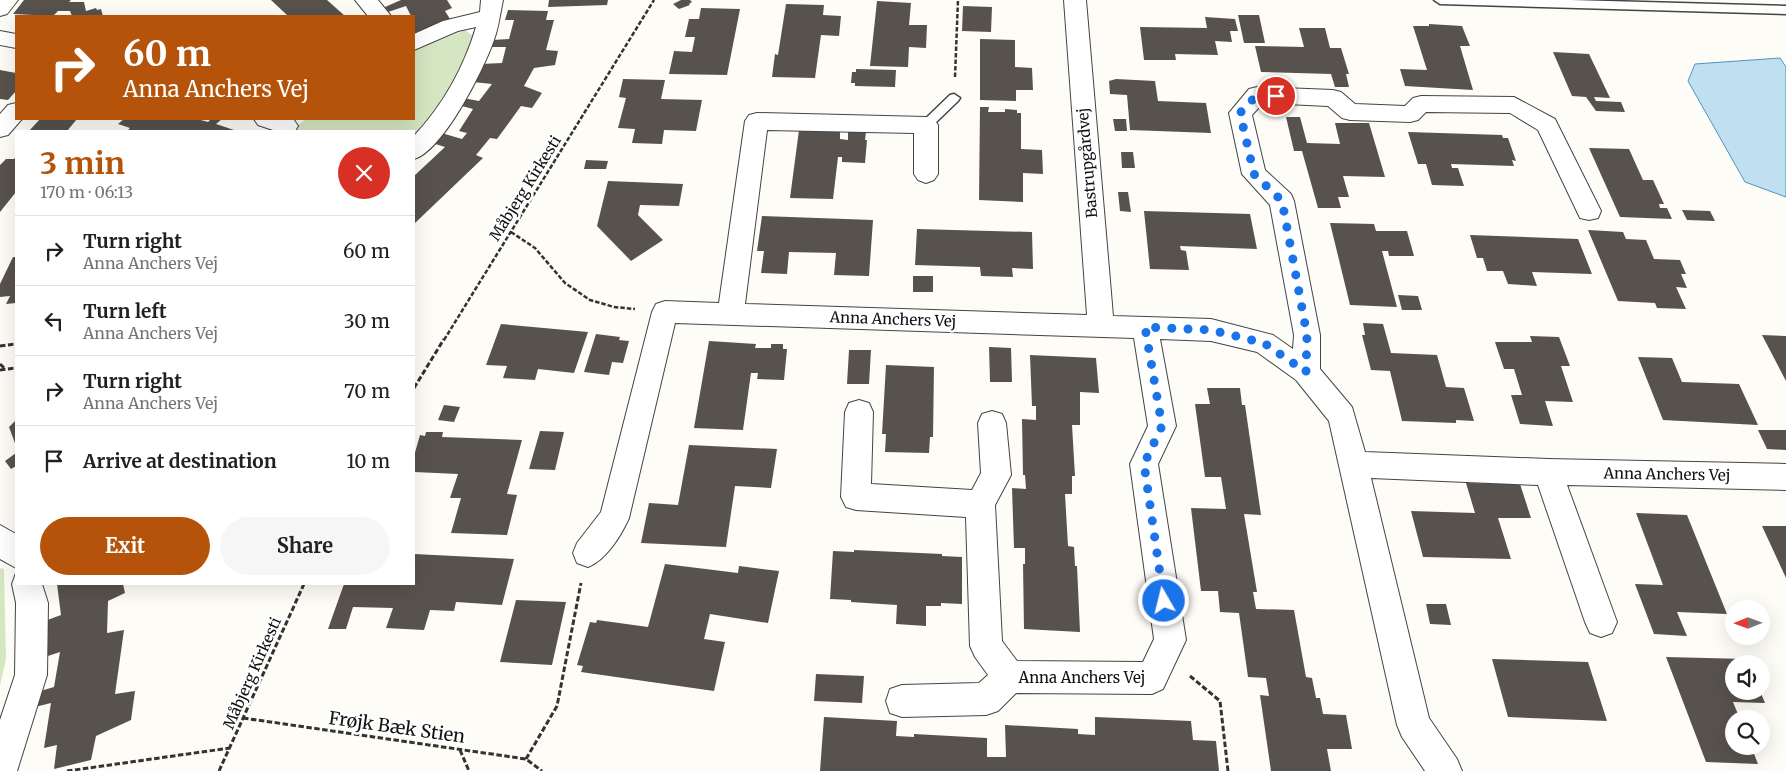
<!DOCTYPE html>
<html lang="en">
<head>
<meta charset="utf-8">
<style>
  :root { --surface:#fff; --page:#f6f6f6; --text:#202124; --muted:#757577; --line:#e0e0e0; --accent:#b45309 }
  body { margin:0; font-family:Merriweather,serif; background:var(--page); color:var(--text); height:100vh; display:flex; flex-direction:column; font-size:19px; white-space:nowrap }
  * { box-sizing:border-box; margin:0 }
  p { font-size:16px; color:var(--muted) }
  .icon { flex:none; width:28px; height:28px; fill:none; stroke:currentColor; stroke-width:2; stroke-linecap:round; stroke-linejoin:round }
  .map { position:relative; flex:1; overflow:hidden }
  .panel { position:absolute; left:15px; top:130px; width:400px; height:455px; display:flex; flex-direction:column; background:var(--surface); border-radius:0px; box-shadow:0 5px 20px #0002 }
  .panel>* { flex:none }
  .hud { position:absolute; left:15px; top:15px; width:400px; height:105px; border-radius:0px; box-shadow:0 5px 20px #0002; background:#b45309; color:#fff; overflow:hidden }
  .needle { width:32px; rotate:269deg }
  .tools { position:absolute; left:1725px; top:600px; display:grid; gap:10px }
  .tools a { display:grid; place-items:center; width:45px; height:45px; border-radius:50%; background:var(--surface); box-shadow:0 5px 20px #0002; font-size:25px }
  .pin { position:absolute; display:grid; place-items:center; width:42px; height:42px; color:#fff; margin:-21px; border:2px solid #fff; border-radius:50%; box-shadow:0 1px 5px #0007 }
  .me { position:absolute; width:55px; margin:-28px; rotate:352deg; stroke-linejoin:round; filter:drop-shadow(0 0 4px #0008) }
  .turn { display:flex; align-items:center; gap:18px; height:105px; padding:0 25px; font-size:22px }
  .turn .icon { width:65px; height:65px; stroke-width:2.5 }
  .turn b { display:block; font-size:35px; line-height:42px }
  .round { display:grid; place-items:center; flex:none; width:52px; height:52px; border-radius:26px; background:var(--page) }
  .headline { display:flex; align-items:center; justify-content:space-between; height:85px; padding:0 25px }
  h1 { font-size:30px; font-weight:700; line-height:38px; color:var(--accent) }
  .primary-button { display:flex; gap:10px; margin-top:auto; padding:10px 25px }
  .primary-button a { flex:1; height:58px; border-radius:30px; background:var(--accent); color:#fff; font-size:20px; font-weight:700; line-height:58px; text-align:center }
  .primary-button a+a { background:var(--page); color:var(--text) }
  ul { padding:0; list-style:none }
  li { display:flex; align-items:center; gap:15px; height:70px; padding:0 25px; border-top:1px solid var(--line) }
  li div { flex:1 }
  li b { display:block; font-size:19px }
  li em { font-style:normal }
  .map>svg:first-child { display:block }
</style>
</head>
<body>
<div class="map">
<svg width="1786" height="771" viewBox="0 0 1786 771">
  <rect width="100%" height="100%" fill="#fefcf6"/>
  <!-- green -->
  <path fill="#d5e6c2" d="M465,30L477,39L430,124L414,140V131H290L306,119H414V51Z
    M0,568L4,569L6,659L0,686Z"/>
  <!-- water -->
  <path fill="#c0dff0" stroke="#4e94bf" d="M1780,58L1786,67V197L1745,182L1688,81L1695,64Z"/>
  <!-- building -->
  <path fill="#58524e" d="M24,0H71L69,2H84L86,11L96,8L97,10L101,9L103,16H72L70,11H58L53,16L13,14Z
    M271,0H327L345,16H288Z
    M401,0H447L452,8L445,11L450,19L414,33V16H411L406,6L388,12L385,7Z
    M549,0H608L607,5L548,7Z
    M681,0H690L692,2L689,4L690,5L679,9L673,4Z
    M877,1L911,3L909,25H927L926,48L909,47L908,67L870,66Z
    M786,4L824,5L823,15L841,16L839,36L821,35L815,78L772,77L775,54L778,55Z
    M963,6L992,7L991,32L962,31Z
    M701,8L740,9L727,75L669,74L674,51L692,52L695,37H685L689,19H699Z
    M508,10L548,11L546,20H554L546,50L558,51L555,65L534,68L524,86L542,93L532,108L521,106L497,139L490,138L476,155L483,158L414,224V176L445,147L429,142L438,132L462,139L467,133L459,131L473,109L458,105L463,98L479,101L492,84L473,82L481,64L502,63L506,47H490L492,40L509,39L514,20H505Z
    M1238,15H1259L1265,43H1244Z
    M1205,17L1235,19L1238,31H1230L1232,42L1215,41L1218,55L1175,54L1176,60H1144L1140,27L1207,28Z
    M1429,24L1462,26L1470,46H1460L1473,90L1405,86L1400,69L1427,70L1413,26H1429Z
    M1299,28H1325L1330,48H1341L1349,74H1346L1349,87H1335L1331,74L1261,72L1255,46L1304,47Z
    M980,39L1015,40V67L1032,68L1033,90H1016V101L980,100Z
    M1553,52L1589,54L1610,98L1594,97L1596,101L1621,102L1625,112L1596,111L1586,97L1572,96Z
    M856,69L896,70L895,87L855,86V83H851L852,72H856Z
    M0,70L16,73V91L8,100L0,99Z
    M623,79L665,80L661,99L702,100L696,131L664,130L662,144L632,143L635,129L618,128L626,98L619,97Z
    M1116,79L1155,81L1158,101L1206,103L1211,133L1130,130L1127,95L1110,94L1109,81Z
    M980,107H989L988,112H1005V109L1017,110V113H1021V149L1042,150L1043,174L1023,173V202L979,200Z
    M1286,117H1300L1307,143L1340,144L1335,123H1369L1385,177L1343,176L1349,197H1338L1341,208H1318L1302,151H1294Z
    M40,119H77L67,131H29Z
    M124,119H197L208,122L211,119H222L216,124L237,131H127L130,128L118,124Z
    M1113,119H1126L1127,131H1115Z
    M799,130L840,132V139L848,140V132H866L865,140H867L865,163L842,162V157H838L833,199L790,198Z
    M1408,132L1502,135L1503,138H1508L1516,161L1512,160L1514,166L1451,164L1452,168H1458L1464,186L1432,185L1426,164H1418Z
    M1589,148L1629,149L1643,180H1653L1664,204H1659L1660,208H1667L1672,219L1620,217Z
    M1121,152H1133L1135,168H1122Z
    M16,157V192L0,212V165L6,159H14Z
    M586,160L608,161L606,169H584Z
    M608,181L683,184L679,206L640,205L638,215L663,240L631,261L597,226Z
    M1118,192H1128L1131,212L1120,211Z
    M1682,210L1710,211L1715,221L1687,220Z
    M1144,211L1250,214L1257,249L1180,246L1181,250L1186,251L1189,270L1150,269Z
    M762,216L873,220L869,276L834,275L836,253L789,252L787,274L761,273L764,251H757Z
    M1330,223L1374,224L1376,231H1407L1414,256H1389L1388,251H1382L1397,307L1350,305Z
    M917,229L1032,232L1033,269L1012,268L1013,277L981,276L980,267L915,265Z
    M1588,230L1623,232L1626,239L1646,240L1654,259L1680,260L1686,274H1681L1687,288L1676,287L1686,309L1657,308L1655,303L1618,301Z
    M1470,235L1578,239L1592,274L1532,272L1537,286L1508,284L1503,271H1487L1483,258H1477Z
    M13,257H16V303L6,304L10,296L0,297V284Z
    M913,276H933V292H913Z
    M1398,295L1418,296L1422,310H1402Z
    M1363,323L1383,324L1391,353L1437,355L1446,387L1464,388L1474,421L1456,420V423L1402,421L1390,371L1371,370L1362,335H1365Z
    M501,324L588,332L574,373L538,369L535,380L503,378L507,366L486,365Z
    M596,334L620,337L619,340L629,341L623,363L612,362L609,375L584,372Z
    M1762,335L1786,336V381Z
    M1530,336L1559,337L1570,366H1561L1573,402L1545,401L1553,426L1520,424L1511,395H1522L1514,369H1504L1495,342H1532Z
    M709,341L756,344L755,348H771V344H783V349H787L784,380L757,379L758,373H751L743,430L694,428Z
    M989,347L1011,348L1012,382H990Z
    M849,350H871L869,384H847Z
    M1030,355L1096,358L1099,393L1080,392V425H1072L1075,476H1072V494H1065L1068,546L1074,547L1075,566H1077L1080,632L1024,629L1023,564H1025V548H1014L1012,488L1026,489L1025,475H1023L1022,419L1036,420V406H1032Z
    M1638,357L1672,358L1682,382L1739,384L1758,425L1663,420Z
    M886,365L934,367L933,437H930L929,453L885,452L886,434H882Z
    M1207,388H1240L1242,405H1245L1261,515L1244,514L1257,592H1253L1256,609L1294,610L1306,677L1312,678L1316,698H1320L1323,714L1346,715L1352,749H1327L1331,771H1271L1260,695L1269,696L1266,678L1248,677L1239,613L1220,612L1218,591H1201L1191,508L1226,509L1221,477H1205L1195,404H1210Z
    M444,405L460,407L454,422L438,420Z
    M16,420V446L9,427Z
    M1758,430H1786V450L1767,449Z
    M540,431L564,432L555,470L529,469Z
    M426,432H443L442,437L522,440L507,494L517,495L507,535L451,533L461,498H450L458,474L414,472V456L420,435L425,436Z
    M689,445L777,449L771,488L735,486L726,547L641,543L649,503L678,505Z
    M16,453V466L11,469L5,461Z
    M1466,483L1520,484L1531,518H1498L1511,559L1423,557L1411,511L1475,513Z
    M1636,513L1687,515L1727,614L1677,612L1687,636L1654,634L1635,584L1663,585Z
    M1762,526H1786V578Z
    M854,550L942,554V556L962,557V604L941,603V606H926V626L896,624L897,605L851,602V600L830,599L833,551L854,552Z
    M414,554L514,559L502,605L456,602L454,611L430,610L424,630L386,628L393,608L353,607L346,629H328L344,584H414Z
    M665,564L738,573L739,566L779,571L768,623L710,614L704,639L725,642L714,691L581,672L583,666L577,665L590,622L596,623L597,620L648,627Z
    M57,584H123L125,593L108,601L107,633L124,630L115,694L135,691L131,720L96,736L91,760L54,769L57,745L44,748L51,703L35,707L37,692L54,687L60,652L33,661L34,625L61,615Z
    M516,600L566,602L552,665L500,662Z
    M1426,604H1446L1451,625L1430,624Z
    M1666,657L1746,659L1748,664H1734V691H1760L1765,703L1733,702L1740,719H1734V746H1751L1758,764L1706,762Z
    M1492,659L1588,662L1607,721L1508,717Z
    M816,674L864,676L862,703L814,701Z
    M824,717L897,721L896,736L914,737V734L987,738V757H1006L1005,725L1078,729V734L1095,735V717L1191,721L1193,740L1216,741L1219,771H820Z"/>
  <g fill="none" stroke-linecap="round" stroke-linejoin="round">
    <defs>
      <path id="service" d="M1434,0H1571L1786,6V14L1440,4Z
        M954,94L960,98L958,101L930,128H922L920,125L922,122L950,95Z"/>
      <path id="minor" d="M0,0H18L7,14L0,16Z
        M355,0H378L391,16H368Z
        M481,0H503C500,14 499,26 494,40C484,69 443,151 414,159V136C443,105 464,67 476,27L458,31L414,50V34L443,21L480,12Z
        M1064,0H1086L1113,316L1211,319L1273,335L1293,349L1294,335L1270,205L1242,174L1229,113L1249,89L1257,87L1333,90L1341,92L1355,104L1405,106L1413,98L1421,96L1514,97L1555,119L1601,211L1598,218L1589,220L1580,218L1538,130L1510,113L1426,112L1418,120L1410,122L1350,120L1342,118L1328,106L1263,103L1252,115L1265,170L1291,194L1294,201L1320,335V369L1352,407L1365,452L1548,459L1786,464V490L1567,485L1617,622L1612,633L1601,637L1590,633L1585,622L1538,485L1371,478L1429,718L1457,759L1462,771H1425L1402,737L1397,725L1329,421L1296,380L1257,352L1211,341L1160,339L1176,426L1158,464L1186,640L1163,689L1152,694L1016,693L998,711L986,715L902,717L890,713L886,701L890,689L902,685L979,683L988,675L975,657L970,646L966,517L856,510L846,507L841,497L845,412L849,403L859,400L869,403L873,412L871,484L972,490L981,473L978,423L982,414L992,411L1002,414L1006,423L1011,475L995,505L1002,641L1017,661L1143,662L1154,639L1130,464L1148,426L1134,338L675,323L629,518C621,536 606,560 588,567L577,563L573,553L577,543L601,512L652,312L656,304L665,301L719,303L745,121L749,115L757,113L926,117L934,119L938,125V174L934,180L926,183L918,180L914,174V133L767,130L745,304L1087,315Z
        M0,31L16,34V48L0,45Z
        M16,103V119H22L8,135L0,137V114L8,105Z
        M254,119H290L294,120L298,126L295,131H276L258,125Z
        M0,525L16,534V568L0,559Z
        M16,573V584H42L48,603L47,675L17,771H0V720L15,675L16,603L12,584Z"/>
    </defs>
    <!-- service casing -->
    <use href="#service" stroke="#444" stroke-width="3"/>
    <!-- minor casing -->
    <use href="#minor" stroke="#444" stroke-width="2"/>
    <!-- path-far1 -->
    <path stroke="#333" stroke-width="2.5" stroke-dasharray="4.5 2" stroke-linecap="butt" d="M955,77L958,0
      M511,232L535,248L565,283L590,300L614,307L635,309
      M444,340L654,0"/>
    <!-- path -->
    <path stroke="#333" stroke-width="3" stroke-dasharray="5.5 2.5" stroke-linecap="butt" d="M0,346L16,344
      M0,364L4,368
      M0,370L16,368
      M414,388L444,339
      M1190,676L1220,701L1228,771
      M243,718L526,759L542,771
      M460,750L469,771
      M526,759L557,706L581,583
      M67,771L230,748
      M219,771L304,584"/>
    <!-- service -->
    <use href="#service" fill="#fff" fill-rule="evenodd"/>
    <!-- minor -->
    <use href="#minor" fill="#fff" fill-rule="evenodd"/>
  </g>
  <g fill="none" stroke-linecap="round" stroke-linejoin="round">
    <!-- route -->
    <path stroke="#1a73e8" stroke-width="9" stroke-dasharray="0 16.2" d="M1164,601L1144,464L1162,426L1145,327L1211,330L1264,343L1306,372L1307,335L1282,201L1254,174L1240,113L1257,95L1276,96"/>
  </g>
  <g text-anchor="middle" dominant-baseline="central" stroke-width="5" stroke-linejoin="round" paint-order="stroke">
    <!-- street labels -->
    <g font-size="15" fill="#111" stroke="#fff">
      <text transform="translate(1087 163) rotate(-95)">Bastrupgårdvej</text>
      <text transform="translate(525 188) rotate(-58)">Måbjerg Kirkesti</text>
      <text transform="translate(893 319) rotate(2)">Anna Anchers Vej</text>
      <text transform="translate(1667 474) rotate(1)">Anna Anchers Vej</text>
      <text transform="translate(252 673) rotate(-66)">Måbjerg Kirkesti</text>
      <text x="1082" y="677">Anna Anchers Vej</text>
    </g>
    <!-- near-street labels -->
    <g font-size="18" fill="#111" stroke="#fff">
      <text transform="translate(397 727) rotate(8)">Frøjk Bæk Stien</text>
    </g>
  </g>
</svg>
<div class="tools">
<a><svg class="needle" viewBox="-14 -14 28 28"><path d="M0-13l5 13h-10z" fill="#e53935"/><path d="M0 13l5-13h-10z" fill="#757577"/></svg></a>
<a><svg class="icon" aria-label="sound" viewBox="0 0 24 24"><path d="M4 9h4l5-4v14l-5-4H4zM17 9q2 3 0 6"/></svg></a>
<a><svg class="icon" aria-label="search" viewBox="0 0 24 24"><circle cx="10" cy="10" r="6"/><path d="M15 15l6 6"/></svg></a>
</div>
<div class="pin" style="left:1276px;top:96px;background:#d93025"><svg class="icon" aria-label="arrive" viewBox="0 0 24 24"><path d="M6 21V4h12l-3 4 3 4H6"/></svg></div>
<svg class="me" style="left:1164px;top:601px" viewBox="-20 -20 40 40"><circle r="17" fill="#1a73e8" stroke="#fff" stroke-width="3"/><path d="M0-11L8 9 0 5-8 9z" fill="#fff"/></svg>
<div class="hud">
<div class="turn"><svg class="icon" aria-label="right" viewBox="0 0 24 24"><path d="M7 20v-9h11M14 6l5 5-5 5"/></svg><div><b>60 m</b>Anna Anchers Vej</div></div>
</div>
<section class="panel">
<div class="headline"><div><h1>3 min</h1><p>170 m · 06:13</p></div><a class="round" style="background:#d93025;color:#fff"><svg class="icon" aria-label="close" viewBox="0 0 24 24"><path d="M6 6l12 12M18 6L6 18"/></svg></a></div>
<ul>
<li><svg class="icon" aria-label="right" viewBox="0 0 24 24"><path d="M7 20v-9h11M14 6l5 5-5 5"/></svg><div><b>Turn right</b><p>Anna Anchers Vej</p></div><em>60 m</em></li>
<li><svg class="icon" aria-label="left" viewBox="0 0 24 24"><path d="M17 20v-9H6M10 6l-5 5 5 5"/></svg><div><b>Turn left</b><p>Anna Anchers Vej</p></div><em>30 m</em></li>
<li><svg class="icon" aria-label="right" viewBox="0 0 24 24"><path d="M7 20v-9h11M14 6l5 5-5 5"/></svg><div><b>Turn right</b><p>Anna Anchers Vej</p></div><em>70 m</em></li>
<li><svg class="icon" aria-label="arrive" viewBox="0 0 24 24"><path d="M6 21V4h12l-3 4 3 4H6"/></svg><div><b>Arrive at destination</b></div><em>10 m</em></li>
</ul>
<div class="primary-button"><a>Exit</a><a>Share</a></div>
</section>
</div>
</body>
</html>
